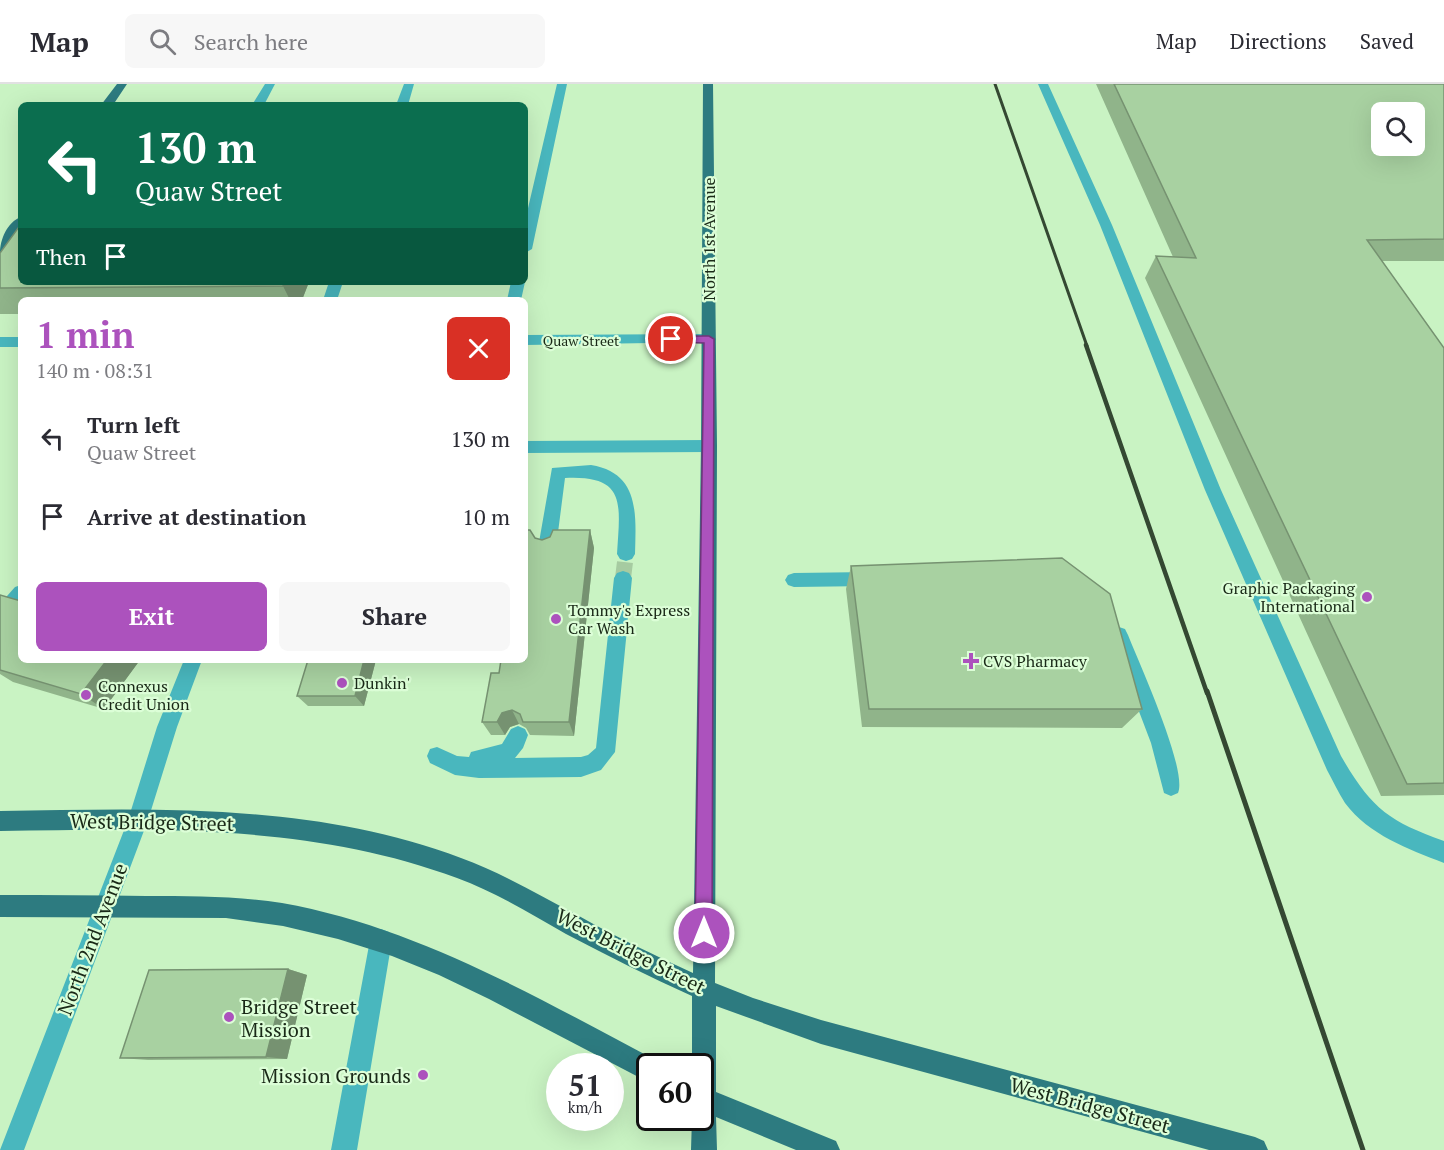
<!DOCTYPE html>
<html lang="en">
<head>
<meta charset="utf-8">
<style>
  :root { --surface:#fff; --page:#f7f7f7; --text:#2b2b33; --muted:#7c7c81; --line:#e1e1e2; --accent:#ac52bd }
  body { margin:0; font-family:"PT Serif",serif; background:var(--page); color:var(--text); height:100vh; display:flex; flex-direction:column; font-size:22px; white-space:nowrap }
  * { box-sizing:border-box; margin:0 }
  p { font-size:20px; color:var(--muted) }
  .icon { flex:none; width:33px; height:33px; fill:none; stroke:currentColor; stroke-width:2; stroke-linecap:round; stroke-linejoin:round }
  .map { position:relative; flex:1; overflow:hidden }
  .details { position:absolute; left:18px; top:213px; width:510px; height:366px; display:flex; flex-direction:column; background:var(--surface); border-radius:9px; box-shadow:0 6px 24px #0002 }
  .details>* { flex:none }
  .guide { position:absolute; left:18px; top:18px; width:510px; height:183px; border-radius:9px; box-shadow:0 6px 24px #0002; background:#0b6e4f; color:#fff; overflow:hidden }
  .buttons { position:absolute; left:1371px; top:18px; display:grid; gap:12px }
  .buttons a { display:grid; place-items:center; width:54px; height:54px; border-radius:9px; background:var(--surface); box-shadow:0 6px 24px #0002; font-size:30px }
  .speed { position:absolute; left:546px; top:969px; display:flex; gap:12px; font-size:30px; font-weight:700; text-align:center }
  .speed>* { display:grid; place-content:center; width:78px; height:78px; border-radius:50%; background:var(--surface); box-shadow:0 6px 24px #0002; line-height:1 }
  .speed small { font-size:15px; font-weight:400 }
  .speed .limit { border:3px solid #111; border-radius:9px; background:#fff; color:#111 }
  .pin { position:absolute; display:grid; place-items:center; width:51px; height:51px; color:#fff; margin:-26px; border:3px solid #fff; border-radius:50%; box-shadow:0 2px 6px #0007 }
  .me { position:absolute; width:66px; margin:-33px; rotate:0deg; stroke-linejoin:round; filter:drop-shadow(0 0 4px #0008) }
  .turn { display:flex; align-items:center; gap:21px; height:126px; padding:0 18px; font-size:27px }
  .turn .icon { width:78px; height:78px; stroke-width:2.5 }
  .turn b { display:block; font-size:42px; line-height:51px }
  .then { display:flex; align-items:center; height:57px; padding:0 18px; background:#0003; gap:12px; font-size:22px }
  .round { display:grid; place-items:center; flex:none; width:63px; height:63px; border-radius:9px; background:var(--page) }
  .head { display:flex; align-items:center; justify-content:space-between; height:102px; padding:0 18px }
  h1 { font-size:36px; font-weight:700; line-height:45px; color:var(--accent) }
  .primary-button { display:flex; gap:12px; margin-top:auto; padding:12px 18px }
  .primary-button a { flex:1; height:69px; border-radius:9px; background:var(--accent); color:#fff; font-size:24px; font-weight:700; line-height:69px; text-align:center }
  .primary-button a+a { background:var(--page); color:var(--text) }
  ul { padding:0; list-style:none }
  li { display:flex; align-items:center; gap:18px; height:78px; padding:0 18px }
  li div { flex:1 }
  li b { display:block; font-size:22px }
  li em { font-style:normal }
  header { display:flex; align-items:center; gap:36px; box-sizing:border-box; height:84px; padding:0 30px; background:var(--surface); border-bottom:2px solid var(--line) }
  header strong { font-size:28px }
  nav { display:flex; gap:33px; margin-inline-start:auto; font-size:21px }
  .search { width:420px; height:54px; background:var(--page); display:flex; align-items:center; gap:15px; box-sizing:border-box; padding:0 21px; border-radius:9px; color:var(--muted); font-size:22px }
  .map>svg:first-child { display:block }
</style>
</head>
<body>
<header>
<strong>Map</strong>
<div class="search"><svg class="icon" aria-label="search" viewBox="0 0 24 24"><circle cx="10" cy="10" r="6"/><path d="M15 15l6 6"/></svg>Search here</div>
<nav><a>Map</a><a>Directions</a><a>Saved</a></nav>
</header>
<div class="map">
<svg width="1444" height="1066" viewBox="0 0 1444 1066">
  <rect width="100%" height="100%" fill="#c9f3c3"/>
  <g fill="none" stroke-linecap="round" stroke-linejoin="round">
    <!-- minor-tunnel -->
    <path stroke="#a6cba1" stroke-width="16" stroke-dasharray="16 8" stroke-linecap="butt" d="M623,494L626,470"/>
    <!-- minor -->
    <path fill="#49b7be" fill-rule="evenodd" d="M265,0H275L264,21H252Z
      M404,0H414L408,21H396Z
      M557,0H567L532,165L525,169V137Z
      M1038,0H1048L1112,141L1221,406L1341,672C1371,724 1388,737 1444,757V779C1408,765 1369,751 1345,719C1338,708 1333,697 1327,686L1205,406L1100,141Z
      M329,198H343L337,216H323Z
      M511,198H525L521,216H507Z
      M709,250L716,255L714,258L525,261V251Z
      M0,253H21V263H0Z
      M709,356L715,358L717,362L715,366L709,368L525,369V357Z
      M591,381C640,389 636,431 635,470L632,475L626,477L620,475L617,470C620,420 627,391 565,394L556,464L553,469L547,471L541,469L538,464L552,384Z
      M623,487L629,489L632,494L615,668L601,686L581,693L479,694L455,691L430,679L427,672L430,665L437,663L457,672L469,673L471,668L502,660L511,645L518,642L525,645L528,651L523,664L515,674L581,673L588,671L596,664L614,494L617,489Z
      M870,488L876,490L879,495L876,500L870,502L794,503L788,501L785,496L788,491L794,489Z
      M21,501V521L6,538L0,541V520L15,503Z
      M1119,543L1125,545L1128,551C1139,579 1188,686 1178,709L1171,712L1164,709L1151,659L1110,551L1113,545Z
      M184,576H202L177,643L148,736L24,1066H0L128,736L157,643Z
      M381,845L389,848L392,856L357,1066H331L370,856L373,848Z"/>
    <!-- major -->
    <path fill="#2d7b80" fill-rule="evenodd" d="M117,0H127L113,21H101Z
      M703,0H713L717,362L715,899L753,914L821,936L1255,1053L1264,1057L1268,1066H1209L821,960L716,922V1008L836,1057L840,1066H796L716,1033L717,1066H691L692,1034H700V982H692V912C650,893 608,872 566,850C531,830 495,808 457,794C310,739 154,745 0,747V727C156,725 313,718 461,774C502,789 541,812 579,832C616,853 654,871 693,889L701,362Z
      M21,133C21,146 13,164 0,169C0,156 7,138 21,133Z
      M0,811C49,811 97,811 146,812C192,812 237,812 282,819C417,843 540,915 659,978L660,982H650V999L489,915L439,891L392,872L338,855L283,842L226,834L0,833Z"/>
    <!-- rail-far2 -->
    <path stroke="#344832" stroke-width="3" d="M995,0L1087,262"/>
    <!-- rail-far1 -->
    <path stroke="#344832" stroke-width="4.5" d="M1086,261L1207,609"/>
    <!-- rail -->
    <path stroke="#344832" stroke-width="5" d="M1207,607L1363,1066"/>
  </g>
  <!-- wall -->
  <path fill="#90b48a" d="M1096,0H1444V177H1382L1444,264V711L1381,712L1145,194L1156,172L1173,173Z
    M0,169L21,198H309L302,216H21V230H0Z
    M590,446L594,464L574,652L530,651L526,644L519,640L510,643L505,651H491L482,638L499,589L535,454L542,456Z
    M851,482L1142,625L1122,644L862,643L846,505Z
    M140,576L104,625L13,598L0,590V586Z
    M376,576L364,622H308L297,612Z
    M288,885L307,891L287,975L148,976L120,974Z"/>
  <!-- shaded-wall -->
  <path fill="#769271" d="M284,198H309L302,216H290L283,202Z
    M590,446L594,464L574,652L569,638Z
    M107,576H140L104,625L81,610Z
    M364,576H376L364,622L355,612Z
    M512,626L519,640L510,643L505,651L497,638L502,629Z
    M288,885L307,891L287,975L266,973Z"/>
  <!-- building -->
  <path fill="#a8d1a1" stroke="#769271" stroke-width="1.5" fill-rule="evenodd" d="M1114,0H1444V155L1367,156L1444,264V699L1407,700L1156,172L1196,174ZM1382,28H1414V62H1382Z
    M21,140V198H284L283,202L0,204V169Z
    M525,446H530L535,454L542,456L550,453L553,446H590L569,638H523L520,630L512,626L502,629L497,638H482L491,589H499L501,576H525Z
    M1062,474L1110,510L1142,625H869L851,482Z
    M0,511L21,517V576H107L81,610L0,586Z
    M308,576H364L355,612H297Z
    M288,885L266,973L120,974L149,886Z"/>
  <!-- route -->
  <path fill="#ac52bd" stroke="#70357b" stroke-width="1.5" d="M671,252H709L714,255L712,849L710,855L704,857L698,855L695,849L704,259L667,258L665,255Z"/>
  <!-- markers -->
  <g fill="#ac52bd" stroke="#dcfed7" stroke-width="2">
    <circle cx="1367" cy="513" r="6"/>
    <circle cx="556" cy="535" r="6"/>
    <path d="M968 568h6v6h6v6h-6v6h-6v-6h-6v-6h6z"/>
    <circle cx="342" cy="599" r="6"/>
    <circle cx="86" cy="611" r="6"/>
    <circle cx="229" cy="933" r="6"/>
    <circle cx="423" cy="991" r="6"/>
  </g>
  <g text-anchor="middle" dominant-baseline="central" stroke-width="4.5" stroke-linejoin="round" paint-order="stroke">
    <!-- far-street labels -->
    <g font-size="14" fill="#192917" stroke="#dcfed7">
      <text x="581" y="256">Quaw Street</text>
    </g>
    <!-- street labels -->
    <g font-size="16" fill="#192917" stroke="#dcfed7">
      <text transform="translate(709 155) rotate(-90)">North 1st Avenue</text>
    </g>
    <!-- poi labels -->
    <g font-size="16" fill="#192917" stroke="#dcfed7" text-anchor="start">
      <text x="1355" y="504" text-anchor="end">Graphic Packaging<tspan x="1355" dy="18">International</tspan></text>
      <text x="568" y="526">Tommy's Express<tspan x="568" dy="18">Car Wash</tspan></text>
      <text x="983" y="577">CVS Pharmacy</text>
      <text x="354" y="599">Dunkin'</text>
      <text x="98" y="602">Connexus<tspan x="98" dy="18">Credit Union</tspan></text>
    </g>
    <!-- near-street labels -->
    <g font-size="20" fill="#192917" stroke="#dcfed7">
      <text transform="translate(152 738) rotate(1)">West Bridge Street</text>
      <text transform="translate(92 855) rotate(-69)">North 2nd Avenue</text>
      <text transform="translate(631 867) rotate(27)">West Bridge Street</text>
      <text transform="translate(1090 1021) rotate(15)">West Bridge Street</text>
    </g>
    <!-- near-poi labels -->
    <g font-size="20" fill="#192917" stroke="#dcfed7" text-anchor="start">
      <text x="241" y="922">Bridge Street<tspan x="241" dy="23">Mission</tspan></text>
      <text x="411" y="991" text-anchor="end">Mission Grounds</text>
    </g>
  </g>
</svg>
<div class="buttons">
<a><svg class="icon" aria-label="search" viewBox="0 0 24 24"><circle cx="10" cy="10" r="6"/><path d="M15 15l6 6"/></svg></a>
</div>
<div class="speed"><div>51<small>km/h</small></div><div class="limit">60</div></div>
<div class="pin" style="left:671px;top:255px;background:#d93025"><svg class="icon" aria-label="arrive" viewBox="0 0 24 24"><path d="M6 21V4h12l-3 4 3 4H6"/></svg></div>
<svg class="me" style="left:704px;top:849px" viewBox="-20 -20 40 40"><circle r="17" fill="#ac52bd" stroke="#fff" stroke-width="3"/><path d="M0-11L8 9 0 5-8 9z" fill="#fff"/></svg>
<div class="guide">
<div class="turn"><svg class="icon" aria-label="left" viewBox="0 0 24 24"><path d="M17 20v-9H6M10 6l-5 5 5 5"/></svg><div><b>130 m</b>Quaw Street</div></div>
<div class="then">Then<svg class="icon" aria-label="arrive" viewBox="0 0 24 24"><path d="M6 21V4h12l-3 4 3 4H6"/></svg></div>
</div>
<section class="details">
<div class="head"><div><h1>1 min</h1><p>140 m · 08:31</p></div><a class="round" style="background:#d93025;color:#fff"><svg class="icon" aria-label="close" viewBox="0 0 24 24"><path d="M6 6l12 12M18 6L6 18"/></svg></a></div>
<ul>
<li><svg class="icon" aria-label="left" viewBox="0 0 24 24"><path d="M17 20v-9H6M10 6l-5 5 5 5"/></svg><div><b>Turn left</b><p>Quaw Street</p></div><em>130 m</em></li>
<li><svg class="icon" aria-label="arrive" viewBox="0 0 24 24"><path d="M6 21V4h12l-3 4 3 4H6"/></svg><div><b>Arrive at destination</b></div><em>10 m</em></li>
</ul>
<div class="primary-button"><a>Exit</a><a>Share</a></div>
</section>
</div>
</body>
</html>
